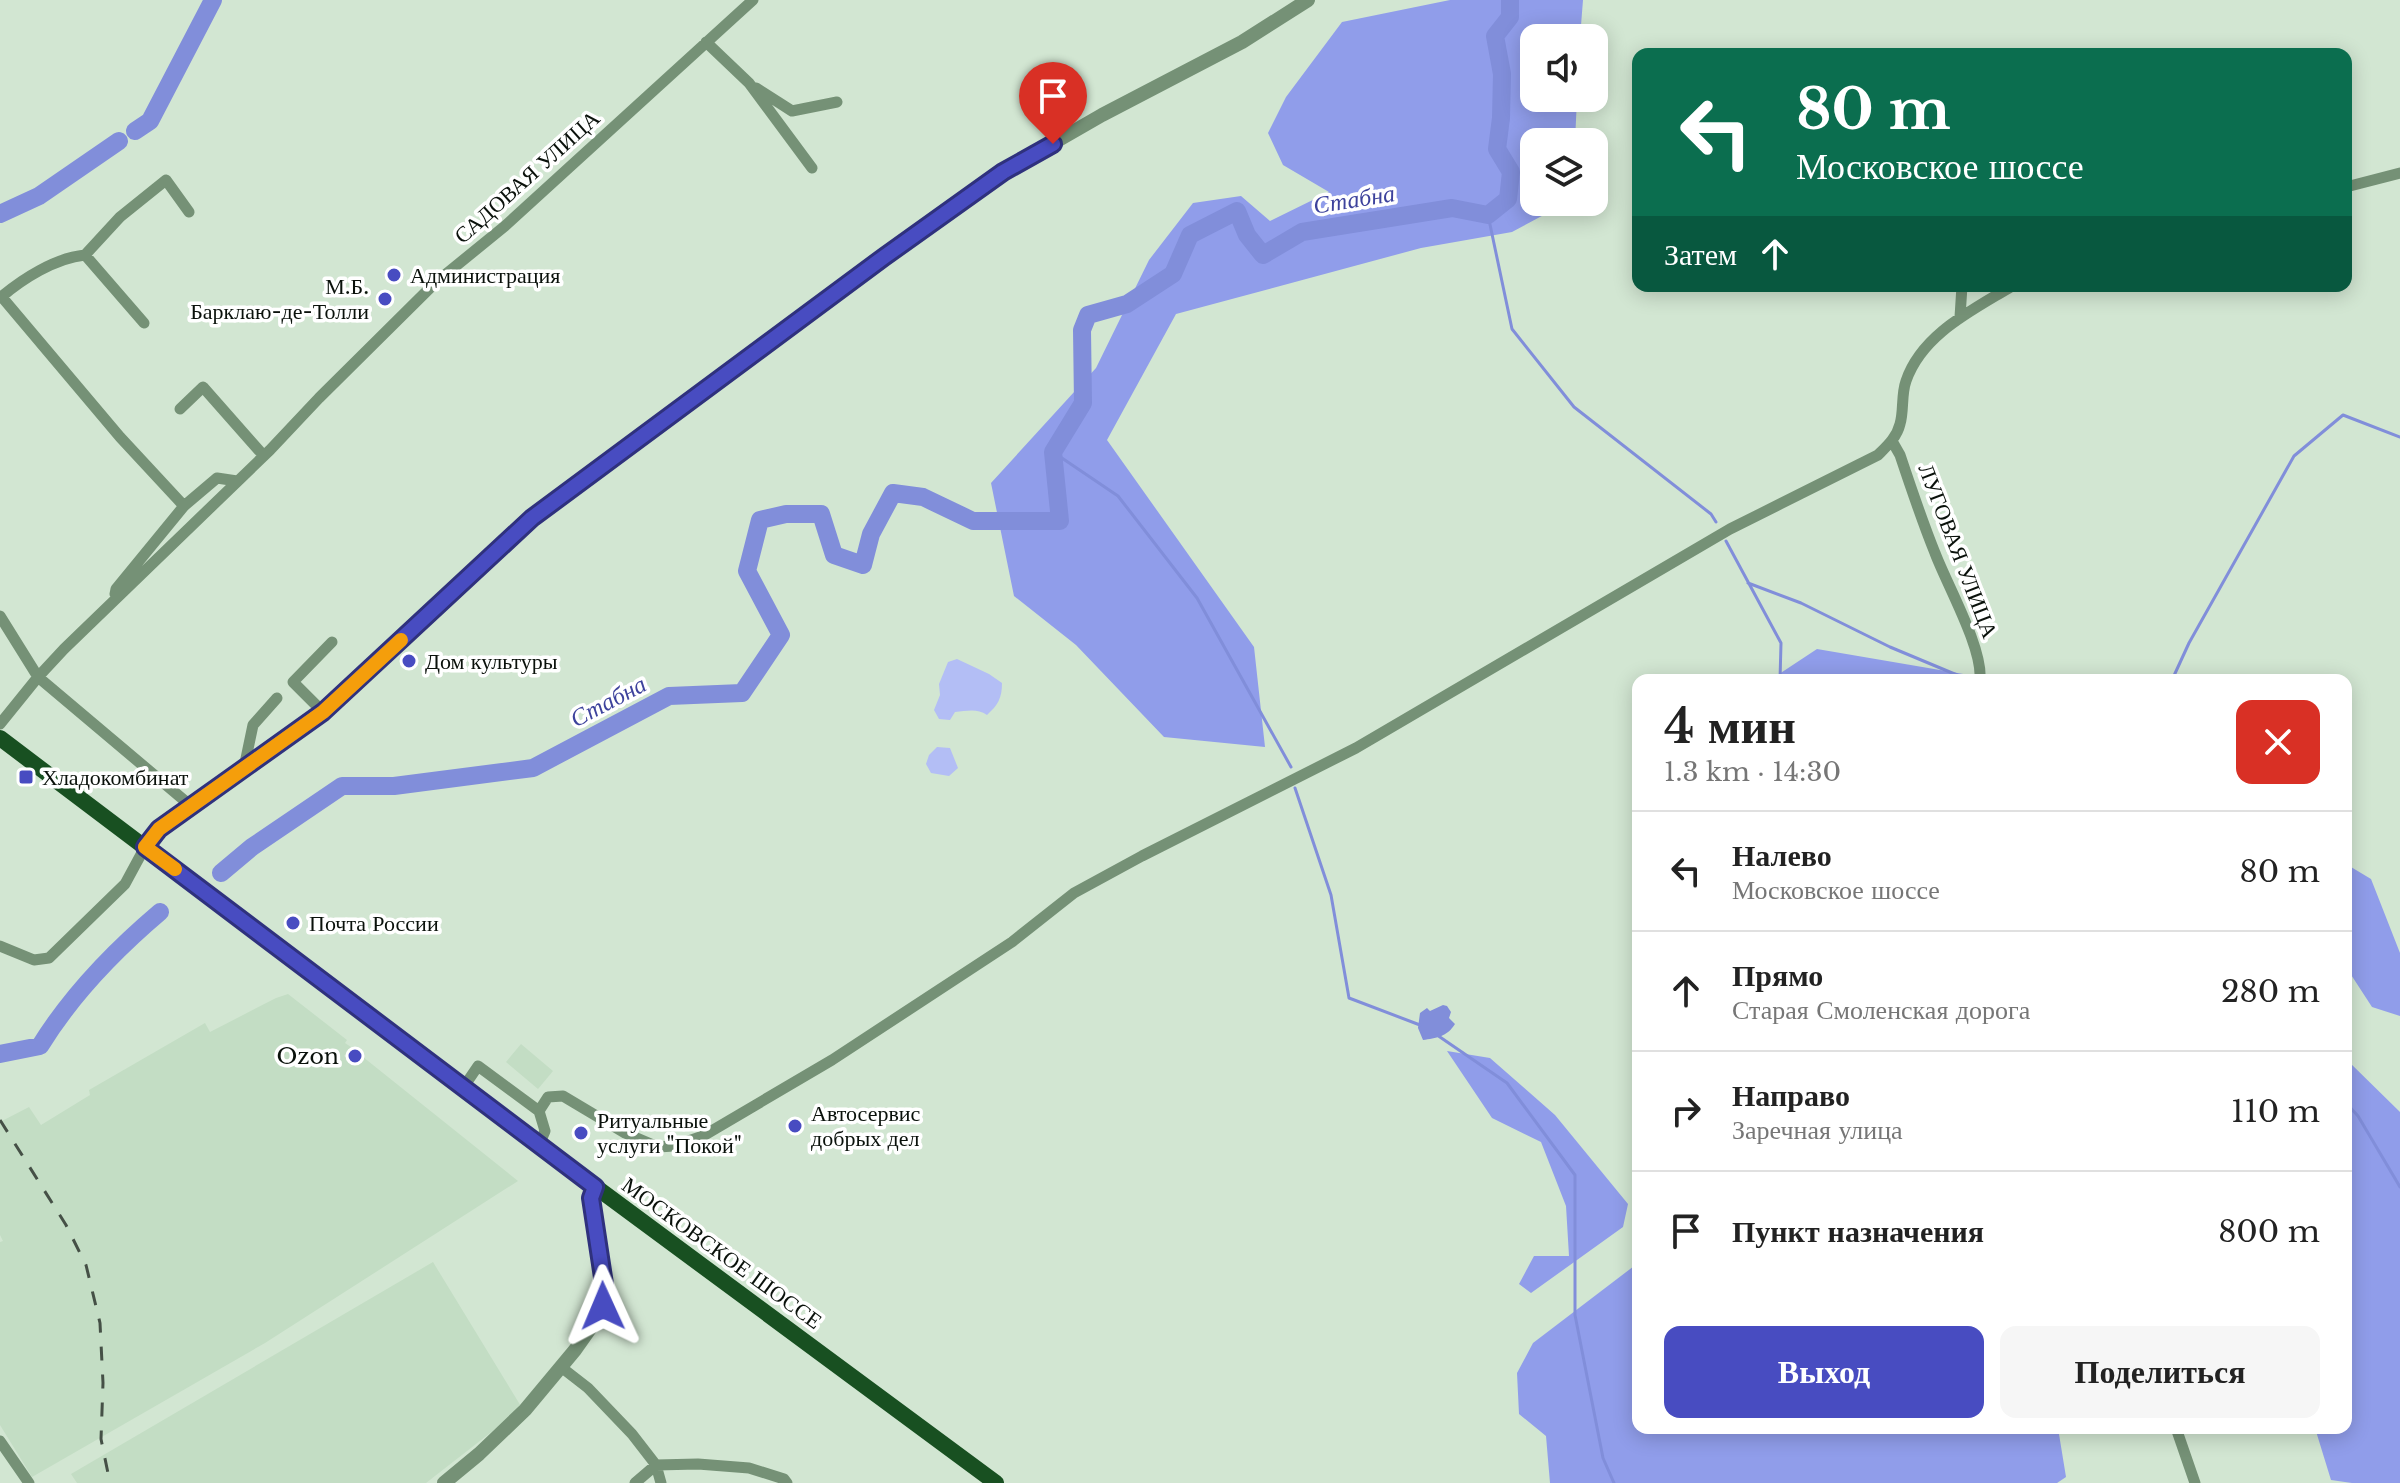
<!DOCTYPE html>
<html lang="ru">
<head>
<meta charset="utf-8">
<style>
  :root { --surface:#fff; --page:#f6f6f6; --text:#222; --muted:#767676; --line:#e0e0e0; --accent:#484cc1 }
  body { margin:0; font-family:"Libre Baskerville",serif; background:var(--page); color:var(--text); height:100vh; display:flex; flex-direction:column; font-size:30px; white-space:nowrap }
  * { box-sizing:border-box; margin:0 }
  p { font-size:26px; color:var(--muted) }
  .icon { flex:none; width:44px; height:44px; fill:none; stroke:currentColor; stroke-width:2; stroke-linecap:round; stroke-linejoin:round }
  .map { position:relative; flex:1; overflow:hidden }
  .drawer { position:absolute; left:1632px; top:674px; width:720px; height:760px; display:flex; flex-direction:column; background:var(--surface); border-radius:16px; box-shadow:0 4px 20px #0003 }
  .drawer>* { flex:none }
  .hud { position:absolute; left:1632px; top:48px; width:720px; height:244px; border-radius:16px; box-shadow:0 4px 20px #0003; background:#0b6e4f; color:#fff; overflow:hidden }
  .buttons { position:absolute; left:1520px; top:24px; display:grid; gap:16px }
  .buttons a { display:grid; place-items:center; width:88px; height:88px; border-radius:16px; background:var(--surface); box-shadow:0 4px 20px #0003; font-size:40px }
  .pin { position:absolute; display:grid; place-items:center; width:68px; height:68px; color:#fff; margin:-82px -34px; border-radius:50% 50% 50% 0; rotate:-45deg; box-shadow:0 0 8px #0007 }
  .pin .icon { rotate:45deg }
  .me { position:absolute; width:88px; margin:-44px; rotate:359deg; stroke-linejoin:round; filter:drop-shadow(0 0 6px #0008) }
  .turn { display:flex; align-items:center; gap:28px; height:168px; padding:0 32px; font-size:36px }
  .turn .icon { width:104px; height:104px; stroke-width:2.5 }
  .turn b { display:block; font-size:56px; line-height:68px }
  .then { display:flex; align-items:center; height:76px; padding:0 32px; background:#0003; gap:16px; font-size:30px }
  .round { display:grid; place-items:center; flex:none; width:84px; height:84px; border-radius:16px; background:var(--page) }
  .overview { display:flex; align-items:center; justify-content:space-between; height:136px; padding:0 32px }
  h1 { font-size:48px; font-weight:600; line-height:60px }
  .action { display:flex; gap:16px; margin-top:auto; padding:16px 32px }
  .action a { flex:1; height:92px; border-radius:16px; background:var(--accent); color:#fff; font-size:32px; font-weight:600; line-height:92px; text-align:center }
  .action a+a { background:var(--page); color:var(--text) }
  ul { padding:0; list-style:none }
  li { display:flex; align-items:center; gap:24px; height:120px; padding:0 32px; border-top:2px solid var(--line) }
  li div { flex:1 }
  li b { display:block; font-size:30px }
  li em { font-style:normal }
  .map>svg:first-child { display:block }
</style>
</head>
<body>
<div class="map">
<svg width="2400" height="1483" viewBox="0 0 2400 1483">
  <rect width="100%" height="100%" fill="#d2e6d2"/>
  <!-- built -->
  <path fill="#c3ddc4" d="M288,994L347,1040L345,1043L351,1047L344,1056L346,1057L353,1049L518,1181L265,1343L32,1477L0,1425V1242L3,1241L0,1235V1122L29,1107L41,1125L90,1095L89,1090L205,1023L210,1032L276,998Z
    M521,1044L553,1071L538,1089L506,1062Z
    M433,1262L522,1408L426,1483H77L71,1474Z"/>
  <!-- green -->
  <path fill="#b3bef5" d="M957,659L989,674L1002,683C1002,698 998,705 987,715C977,708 967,711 955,712L950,720L939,719L934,710L940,695L939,684L948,662Z
    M937,747L950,748L958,768L949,776L931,773L926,764L929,755Z"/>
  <!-- forest -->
  <path fill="#909dea" d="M1450,0H1583L1580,38H1534V98H1577L1575,142H1534V202H1568L1512,232L1421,248L1176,314L1107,440L1254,647L1265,747L1164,737L1076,645L1014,596L991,483L1096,368L1149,260L1193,203L1241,196L1270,221L1329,192L1283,165L1268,133L1286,97L1342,22Z
    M1817,649L1975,676L1977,680H1770Z
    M2346,864L2371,879L2400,953V1016L2372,1007L2346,967Z
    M1447,1051L1490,1058L1555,1115L1628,1204L1623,1227L1531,1293L1519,1284L1534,1256H1569L1566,1206L1541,1142L1492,1118Z
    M2346,1059L2400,1112V1483H2352L2331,1480L2315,1428H2346Z
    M1638,1263V1428H2058L2066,1477L2057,1483H1550L1546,1436L1519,1414L1517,1373L1533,1343Z"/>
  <!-- water -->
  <path fill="#818eda" d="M1443,1005L1447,1006L1451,1012L1449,1018L1455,1024C1447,1037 1436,1038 1423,1040L1418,1028L1420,1013L1427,1008L1430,1011Z"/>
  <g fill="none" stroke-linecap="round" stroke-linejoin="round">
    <!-- stream -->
    <path stroke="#818eda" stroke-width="3" d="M1488,215L1512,329L1574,407L1711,514L1716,522
      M1053,452L1118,496L1197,598L1291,767
      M1726,541L1781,643L1780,680
      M1748,583L1801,603L1890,647L1969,680
      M2172,680L2189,643L2294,456L2343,415L2400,437
      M1295,788L1331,895L1349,998L1420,1025
      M1437,1035L1507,1083L1575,1175V1315L1603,1458L1614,1483
      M2346,1103L2358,1116L2400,1187"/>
    <!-- river -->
    <path stroke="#818eda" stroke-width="18" d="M135,131L150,121L213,0
      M0,214L39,196L119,141
      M221,873L252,847L342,786H394L533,768L669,696L742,693L781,635L747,571L760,520L786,514H821L834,555L863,565L871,534L893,493L923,497L973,521H1060L1053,452L1083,403L1082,330L1088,315L1127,304L1173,274L1190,235L1237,211L1247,235L1263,255L1302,232L1452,208L1488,215L1508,199L1511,172L1497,149L1501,118L1502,74L1495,36L1510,17V0
      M0,1054L40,1046C72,994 114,951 160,912"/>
    <!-- minor -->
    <path stroke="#759176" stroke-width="11" d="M706,42L749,83L812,168
      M756,88L792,111L837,102
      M2346,187L2400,173
      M85,255L144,323
      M2087,286H2091
      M1,296L120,437L184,506
      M0,298C22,279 55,258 85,255L120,217L166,180L189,212
      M1960,317L1962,286
      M180,409L203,387L263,455
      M1892,441L1900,455C1911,488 1922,521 1935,553C1947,585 1983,648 1980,680
      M115,594L116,589L184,506L217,478L237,481
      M0,616L38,677L191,806
      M323,712L293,682L332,642
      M0,724L38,677L64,649L270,450L319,398L435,283L505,226L753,0
      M244,768L253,725L277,698
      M0,946L34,960L49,958L125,884L145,847
      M463,1088L478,1066L539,1111L548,1097L563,1096L625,1133L658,1147L674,1146L703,1136L832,1060L1012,942L1074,893L1142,856L1356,748L1730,529L1878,455C1887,446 1897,437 1900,424C1904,411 1901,395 1906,381C1922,334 1973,310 2012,286
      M539,1145L545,1131L539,1111
      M561,1367L588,1388L632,1434L656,1465L661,1483
      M2176,1428L2195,1483
      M0,1441L29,1483
      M635,1483L656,1465L698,1464L749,1468L784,1479L787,1483"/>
    <!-- tertiary -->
    <path stroke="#759176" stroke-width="14" d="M145,847L159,829L323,712L532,518L850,282L1003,172L1102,115L1242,42L1308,0
      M444,1483L479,1454L525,1410L575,1350L599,1316L605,1296L604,1284L591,1198L595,1187"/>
    <!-- primary -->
    <path stroke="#185021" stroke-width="16" d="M0,738L539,1145L996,1483"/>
    <!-- rail -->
    <path stroke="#455046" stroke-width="3" stroke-dasharray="14 14" stroke-linecap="butt" d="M0,1120L66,1225L86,1265L100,1323L103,1383L101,1439L110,1483"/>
  </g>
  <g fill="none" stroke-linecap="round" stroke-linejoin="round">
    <defs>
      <path id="route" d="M603,1306L604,1284L591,1198L595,1187L145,847L159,829L323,712L532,518L884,257L1003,172L1053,144"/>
    </defs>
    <!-- route casing -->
    <use href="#route" stroke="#2f317d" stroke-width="20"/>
    <!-- route -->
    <use href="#route" stroke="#484cc1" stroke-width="14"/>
    <!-- slow -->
    <path stroke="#f59e0b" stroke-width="14" d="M175,869L145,847L159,829L323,712L401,640"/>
  </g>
  <!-- markers -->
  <g fill="#484cc1" stroke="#fff" stroke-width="3">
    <circle cx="394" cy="275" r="8"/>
    <circle cx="385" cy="299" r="8"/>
    <circle cx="409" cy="661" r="8"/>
    <rect x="18" y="769" width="16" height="16" rx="4"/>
    <circle cx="293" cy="923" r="8"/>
    <circle cx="355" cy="1056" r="8"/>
    <circle cx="795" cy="1126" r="8"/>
    <circle cx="581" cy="1133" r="8"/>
  </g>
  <g text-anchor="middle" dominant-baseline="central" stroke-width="7" stroke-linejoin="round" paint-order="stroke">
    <!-- street labels -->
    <g font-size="22" fill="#0a110b" stroke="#fff">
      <text transform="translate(527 177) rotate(-42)">САДОВАЯ УЛИЦА</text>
      <text transform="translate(1958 551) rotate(69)">ЛУГОВАЯ УЛИЦА</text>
      <text transform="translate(722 1253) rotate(36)">МОСКОВСКОЕ ШОССЕ</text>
    </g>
    <!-- poi labels -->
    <g font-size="22" fill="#0a110b" stroke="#fff" text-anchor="start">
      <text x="410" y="275">Администрация</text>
      <text x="369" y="286" text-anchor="end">М.Б.<tspan x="369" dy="25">Барклаю-де-Толли</tspan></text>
      <text x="425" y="661">Дом культуры</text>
      <text x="42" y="777">Хладокомбинат</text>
      <text x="309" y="923">Почта России</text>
      <text x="339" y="1056" text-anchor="end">Ozon</text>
      <text x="811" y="1113">Автосервис<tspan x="811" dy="25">добрых дел</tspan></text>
      <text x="597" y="1120">Ритуальные<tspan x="597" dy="25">услуги "Покой"</tspan></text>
    </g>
    <!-- water labels -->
    <g font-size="24" font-style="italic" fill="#3d429c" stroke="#fff">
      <text transform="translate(1354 199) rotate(-9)">Стабна</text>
      <text transform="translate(608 701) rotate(-28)">Стабна</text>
    </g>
  </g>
</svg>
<div class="buttons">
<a><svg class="icon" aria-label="sound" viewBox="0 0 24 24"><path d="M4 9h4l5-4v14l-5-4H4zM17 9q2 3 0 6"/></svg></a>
<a><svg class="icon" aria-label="layers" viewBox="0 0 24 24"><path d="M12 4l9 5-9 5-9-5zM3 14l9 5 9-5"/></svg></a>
</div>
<div class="pin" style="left:1053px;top:144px;background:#d93025"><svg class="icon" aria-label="arrive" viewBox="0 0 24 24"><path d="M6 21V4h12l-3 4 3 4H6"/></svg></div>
<svg class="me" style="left:603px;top:1306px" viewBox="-20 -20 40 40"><path d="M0-17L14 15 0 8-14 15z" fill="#484cc1" stroke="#fff" stroke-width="4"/></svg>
<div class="hud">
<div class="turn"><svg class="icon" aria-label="left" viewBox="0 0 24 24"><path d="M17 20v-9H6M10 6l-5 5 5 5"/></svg><div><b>80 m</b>Московское шоссе</div></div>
<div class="then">Затем<svg class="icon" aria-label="ahead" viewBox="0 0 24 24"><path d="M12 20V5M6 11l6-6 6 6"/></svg></div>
</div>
<section class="drawer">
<div class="overview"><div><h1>4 мин</h1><p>1.3 km · 14:30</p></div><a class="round" style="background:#d93025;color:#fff"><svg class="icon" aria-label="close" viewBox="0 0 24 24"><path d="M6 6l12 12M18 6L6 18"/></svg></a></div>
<ul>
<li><svg class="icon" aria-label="left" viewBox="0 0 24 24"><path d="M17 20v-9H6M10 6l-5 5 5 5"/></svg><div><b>Налево</b><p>Московское шоссе</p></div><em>80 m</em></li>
<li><svg class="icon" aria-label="ahead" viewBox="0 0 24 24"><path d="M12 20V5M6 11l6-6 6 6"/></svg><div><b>Прямо</b><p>Старая Смоленская дорога</p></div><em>280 m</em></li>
<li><svg class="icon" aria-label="right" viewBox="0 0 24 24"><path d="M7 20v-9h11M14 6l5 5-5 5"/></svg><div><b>Направо</b><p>Заречная улица</p></div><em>110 m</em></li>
<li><svg class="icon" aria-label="arrive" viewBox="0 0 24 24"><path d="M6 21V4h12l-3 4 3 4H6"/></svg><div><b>Пункт назначения</b></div><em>800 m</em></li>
</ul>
<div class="action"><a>Выход</a><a>Поделиться</a></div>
</section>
</div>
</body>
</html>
